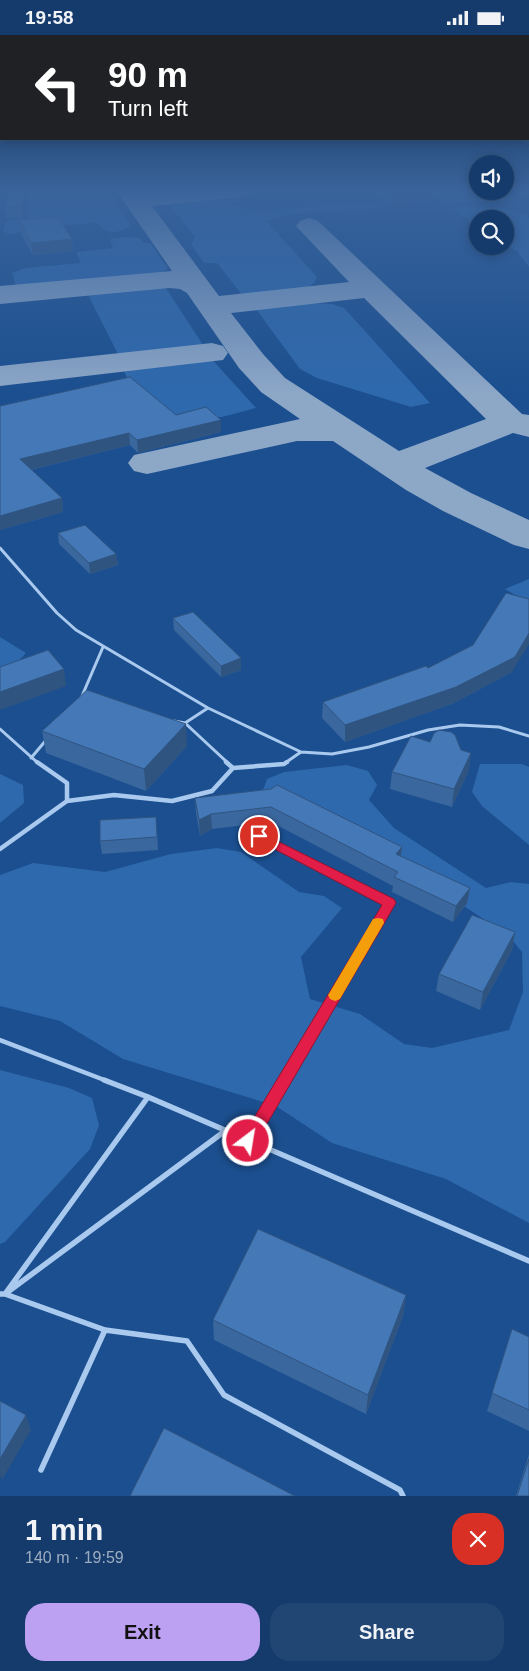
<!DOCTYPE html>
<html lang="en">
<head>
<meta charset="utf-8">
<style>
  :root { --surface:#143b6b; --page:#214673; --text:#f1f3f6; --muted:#9dadc1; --line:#33557e; --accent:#bca0f2 }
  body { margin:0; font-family:Helvetica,sans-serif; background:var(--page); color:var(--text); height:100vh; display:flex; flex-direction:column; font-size:19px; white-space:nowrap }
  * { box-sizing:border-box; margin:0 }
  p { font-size:16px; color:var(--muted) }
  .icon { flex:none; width:28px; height:28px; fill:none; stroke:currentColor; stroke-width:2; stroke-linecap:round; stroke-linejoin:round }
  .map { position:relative; height:1461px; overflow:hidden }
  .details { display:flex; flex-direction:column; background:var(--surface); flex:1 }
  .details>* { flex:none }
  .banner { position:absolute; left:0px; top:0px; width:530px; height:105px; box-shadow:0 2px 12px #0003,0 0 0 1px var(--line); background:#202124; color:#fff; overflow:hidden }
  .controls { position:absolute; left:469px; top:120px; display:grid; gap:10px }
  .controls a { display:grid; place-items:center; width:45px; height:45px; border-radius:50%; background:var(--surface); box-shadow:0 2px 12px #0003,0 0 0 1px var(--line); font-size:25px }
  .pin { position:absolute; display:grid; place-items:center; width:42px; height:42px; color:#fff; margin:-21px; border:2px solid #fff; border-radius:50%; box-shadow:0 1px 5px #0007 }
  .me { position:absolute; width:55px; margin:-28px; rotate:31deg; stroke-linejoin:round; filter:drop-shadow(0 0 4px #0008) }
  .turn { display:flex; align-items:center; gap:18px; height:105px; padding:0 25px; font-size:22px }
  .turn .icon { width:65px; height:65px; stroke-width:2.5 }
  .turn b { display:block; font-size:35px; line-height:42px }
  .round { display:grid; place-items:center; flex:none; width:52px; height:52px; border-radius:20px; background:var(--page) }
  .summary { display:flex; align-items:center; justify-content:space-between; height:85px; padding:0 25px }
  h1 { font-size:30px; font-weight:700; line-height:38px }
  .button { display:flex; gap:10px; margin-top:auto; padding:10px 25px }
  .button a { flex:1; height:58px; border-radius:20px; background:var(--accent); color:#111; font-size:20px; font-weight:700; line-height:58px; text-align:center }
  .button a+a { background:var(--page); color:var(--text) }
  .status { display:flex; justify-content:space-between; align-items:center; height:35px; padding:0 25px; background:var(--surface); direction:ltr }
  .status svg { height:14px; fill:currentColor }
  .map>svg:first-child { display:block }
</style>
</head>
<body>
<div class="status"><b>19:58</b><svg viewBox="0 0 49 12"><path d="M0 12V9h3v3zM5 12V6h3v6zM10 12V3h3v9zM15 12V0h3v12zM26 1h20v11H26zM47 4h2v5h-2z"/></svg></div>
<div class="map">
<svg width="529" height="1461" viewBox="0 0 529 1461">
  <rect width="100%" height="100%" fill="#1b4f8f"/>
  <!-- green -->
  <path fill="#2e69ad" d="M30,155H107L131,190C118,199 107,200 97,188L48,191L11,199L3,197L6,186L27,182Z
    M426,155H529V161L511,165L442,168V166Z
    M200,164L244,166L226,168L243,174L261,176L347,169L383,170L375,173L302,178L265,186L267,187L317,242L314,248L306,253L285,258L243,261L217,228H204L191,209L195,202L171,172L180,167Z
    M469,172L501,173L527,180L529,184V232L517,216L505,210V184H478L477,190L451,173Z
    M126,202L140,203L144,208L151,209L168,234L157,239L16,252L12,238L25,233L81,228L76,217L113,213L110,204Z
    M162,247L203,310L118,319L85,254Z
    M309,268L332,269L344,273L430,368L411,372L317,343L300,334L256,274Z
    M208,320L256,373L222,382L172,383L127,343L121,329Z
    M529,544V568L505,554Z
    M0,602L26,618L6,639L0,640Z
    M480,729H522L529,732V810L482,771L472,757Z
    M347,730L368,736L377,750L369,765L394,793L486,853L511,847L529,849V1188L446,1144L332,1108L276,1071L123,1024L60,986L0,971V840L33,828L105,837L171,819L217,813L241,817L299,857L324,861L342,873L301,922L310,964L360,979L404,1009L432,1013L509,995L523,957L522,917L509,901L390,822L262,758L267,744L284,737Z
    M0,739L23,750L24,768L0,788Z
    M0,1035L69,1053L92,1063L99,1090L90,1114L5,1207L0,1209Z"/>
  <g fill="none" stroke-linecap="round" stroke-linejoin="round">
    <!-- taxiway -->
    <path fill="#8da7c7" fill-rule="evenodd" d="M116,155H140L142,157L165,155H252L249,160L240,162L152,171L219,261L349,247L296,191L300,186L309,183L318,186L522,379L529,380V402L513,398L425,433L471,458L529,485V514L514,510L443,476L406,455L333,406H297L147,439L134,436L128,428L134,420L300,384L261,357L239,333L187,258L180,254L169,253L0,269V251L172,236ZM364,263L486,384L399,416L285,343L263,319L231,278Z
      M212,308L223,311L228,318L223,325L0,351V331Z"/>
    <!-- lane-far2 -->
    <path stroke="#a9c9ee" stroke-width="3" d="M0,513L57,578L76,595L208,673L301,717L332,719L369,712L428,695L460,690L499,692L529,701
      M82,661L103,612
      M174,686L185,688L228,728
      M185,688L208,673
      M0,694L38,728
      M31,723L47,704
      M285,728L301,717"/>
    <!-- lane-far1 -->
    <path stroke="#a9c9ee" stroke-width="4.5" d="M233,733L284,729L287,727
      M67,766L114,760L172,766L212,756L233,733L226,727
      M259,801L390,868L284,1046
      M0,814L67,766V748L37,727
      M0,1005L107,1046"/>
    <!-- lane -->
    <path stroke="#a9c9ee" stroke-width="5.5" d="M104,1045L148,1062L529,1226
      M148,1062L5,1259L105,1295L187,1306L224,1360L400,1455L403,1461
      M248,1106L284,1045
      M0,1259H5L225,1096
      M41,1435L105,1295"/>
  </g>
  <!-- wall -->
  <path fill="#3a679d" d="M27,155L23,183H6L5,172Z
    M372,155H432V165L390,169Z
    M19,185L72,204L73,216L33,220L20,197Z
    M0,371L176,380L221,385V397L138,418L130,410L31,435L62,463L63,477L0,495Z
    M58,498L116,519L118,530L90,539L59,509Z
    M173,583L241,635L221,642L174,595Z
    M428,633L512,637L454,668L345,707L322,683L323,667Z
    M42,696L187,711L146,756L46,718Z
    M461,715L471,718L469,735L452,772L390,754L392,737Z
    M271,754L402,812L401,821L470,853L467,868L453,887L392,857L393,851L271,787L212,794L200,801L196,778L195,763Z
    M157,794L158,815L102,819L100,806Z
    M515,897L512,915L480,975L436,956L439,939Z
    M406,1260L403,1281L366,1379L214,1305L213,1285Z
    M512,1294L529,1302V1396L487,1376Z
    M529,1419V1461H516Z"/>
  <!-- shaded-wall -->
  <path fill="#305480" d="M24,155H27L23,183L22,171Z
    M424,155H432V165L390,169V158Z
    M72,204L73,216L33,220L31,208Z
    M221,385V397L138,418L137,405Z
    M129,398L130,410L22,437L20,424Z
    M62,463L63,477L0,495V481Z
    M116,519L118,530L90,539L89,528Z
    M529,598V609L512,637L454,668L345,707V690Z
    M241,623V635L221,642V631Z
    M64,634L66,651L0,675V657Z
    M186,689L187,711L146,756L144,734Z
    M471,718L469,735L452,772L454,754Z
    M211,779L212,794L200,801L199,785Z
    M402,812L400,828L396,819Z
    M470,853L467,868L453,887L456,871Z
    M515,897L512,915L480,975L483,957Z
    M406,1260L403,1281L366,1379L368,1360Z
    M26,1380L31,1395L2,1445L0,1440V1424Z"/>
  <!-- building -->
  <path fill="#4478b7" stroke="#305480" d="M8,155H24L22,171L5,172Z
    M386,155H424L390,158Z
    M58,182L72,204L31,208L19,185Z
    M130,342L176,380L206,372L221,385L137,405L129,398L20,424L62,463L0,481V371Z
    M85,490L116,519L89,528L58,498Z
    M506,558L529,564V598L515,622L456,652L345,690L323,667L426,631L428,633L473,610Z
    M193,577L241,623L221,631L173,583Z
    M48,615L64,634L0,657V632Z
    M87,655L186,689L144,734L42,696Z
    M439,695L451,697L455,700L461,715L471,718L454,754L392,737L411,701L430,707L434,698Z
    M277,750L402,812L396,819L470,853L456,871L394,842L398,837L271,772L211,779L199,785L195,763L271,754Z
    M156,782L157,802L100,806V785Z
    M472,880L515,897L483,957L439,939Z
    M258,1194L406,1260L368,1360L213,1285Z
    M512,1294L529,1302V1375L492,1358Z
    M0,1366L26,1380L0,1424Z
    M164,1393L295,1461H130Z
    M529,1424V1461H517Z"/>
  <!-- sky -->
  <linearGradient id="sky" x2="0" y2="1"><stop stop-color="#0f2b4f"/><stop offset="0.43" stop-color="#39639b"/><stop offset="1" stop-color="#39639b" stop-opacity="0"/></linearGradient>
  <rect width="529" height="359" fill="url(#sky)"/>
  <!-- route -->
  <path fill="#e11d48" stroke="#92132f" d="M259,797L394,864L396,868L254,1111L248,1113L243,1111L241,1106L243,1101L382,870L255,804L253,801Z"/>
  <!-- slow -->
  <path fill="#f59e0b" d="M378,883L383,884L384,888L340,964L335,966L330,964L328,960L330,957L373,884Z"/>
</svg>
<div class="controls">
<a><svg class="icon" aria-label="sound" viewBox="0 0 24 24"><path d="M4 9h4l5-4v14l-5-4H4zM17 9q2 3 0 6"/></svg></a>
<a><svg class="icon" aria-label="search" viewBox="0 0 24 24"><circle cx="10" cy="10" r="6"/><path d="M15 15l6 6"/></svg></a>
</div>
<div class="pin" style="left:259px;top:801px;background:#d93025"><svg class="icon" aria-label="arrive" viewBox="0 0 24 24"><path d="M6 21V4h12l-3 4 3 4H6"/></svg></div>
<svg class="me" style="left:248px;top:1106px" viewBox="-20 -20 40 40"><circle r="17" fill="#e11d48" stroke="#fff" stroke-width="3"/><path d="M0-11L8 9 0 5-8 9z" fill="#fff"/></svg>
<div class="banner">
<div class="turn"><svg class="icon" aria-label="left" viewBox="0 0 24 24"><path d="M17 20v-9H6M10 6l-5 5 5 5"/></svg><div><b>90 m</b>Turn left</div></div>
</div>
</div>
<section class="details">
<div class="summary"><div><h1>1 min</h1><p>140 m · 19:59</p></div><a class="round" style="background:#d93025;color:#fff"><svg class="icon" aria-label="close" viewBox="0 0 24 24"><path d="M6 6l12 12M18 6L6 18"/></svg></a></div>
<div class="button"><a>Exit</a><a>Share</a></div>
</section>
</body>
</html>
